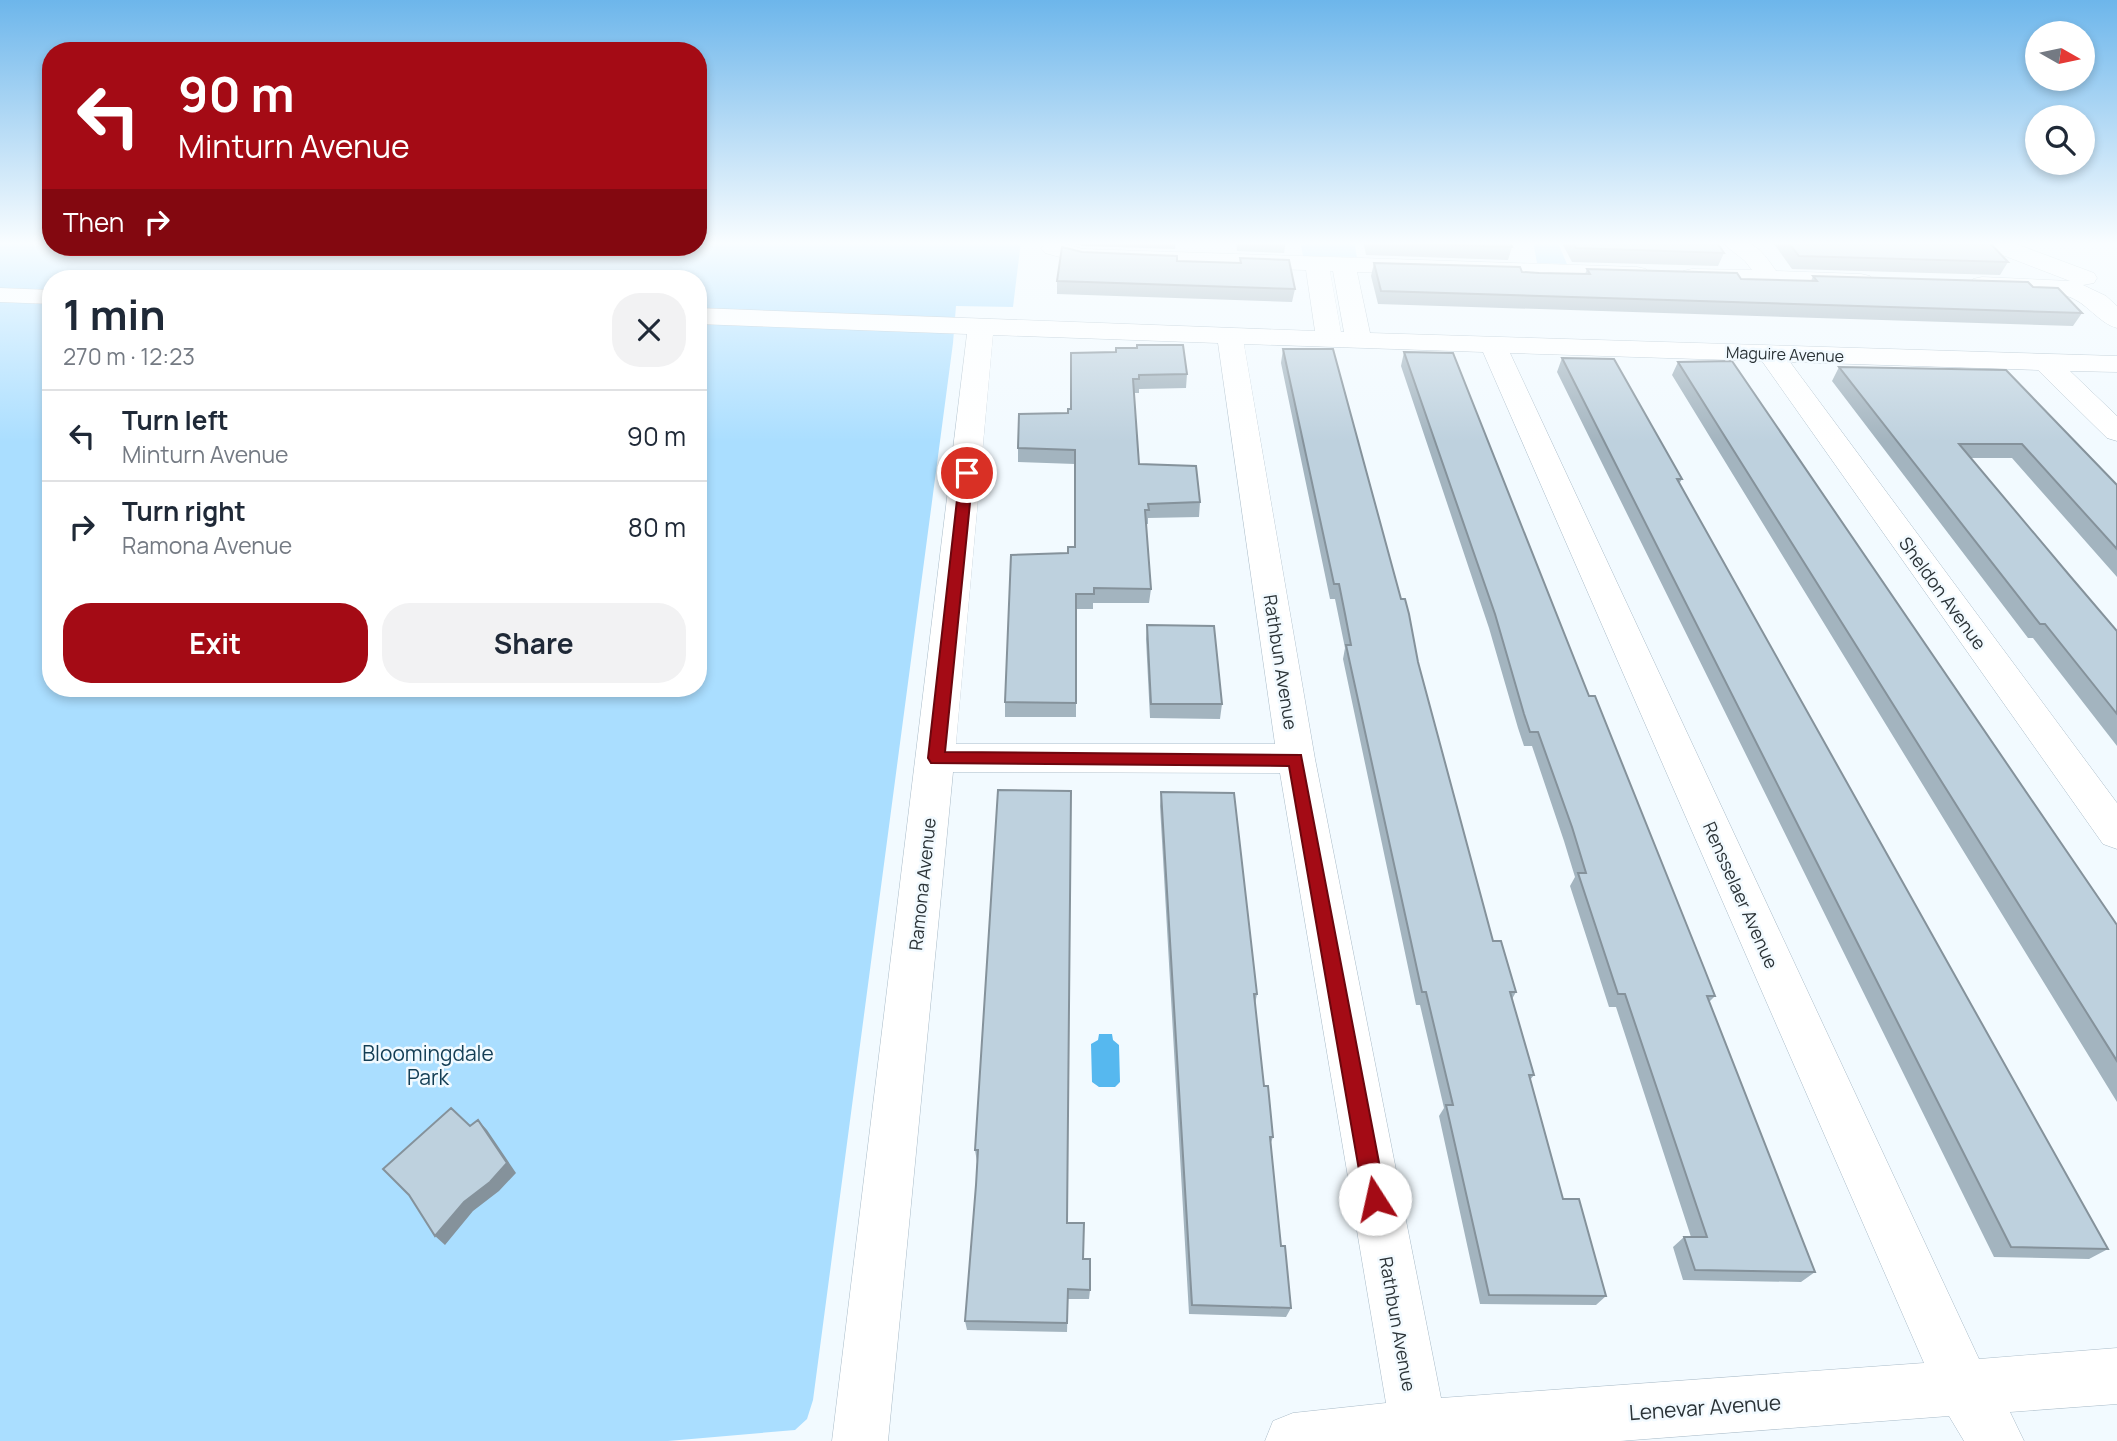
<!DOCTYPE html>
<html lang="en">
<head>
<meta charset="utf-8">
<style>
  :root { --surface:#fff; --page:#f2f2f3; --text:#1f2937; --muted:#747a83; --line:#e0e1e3; --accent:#a40b15 }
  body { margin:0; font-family:Manrope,sans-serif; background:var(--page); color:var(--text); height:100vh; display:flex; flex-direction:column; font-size:26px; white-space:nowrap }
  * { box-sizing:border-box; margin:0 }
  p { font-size:23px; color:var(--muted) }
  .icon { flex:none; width:38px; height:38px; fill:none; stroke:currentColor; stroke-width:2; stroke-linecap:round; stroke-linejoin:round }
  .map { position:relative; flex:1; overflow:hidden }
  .panel { position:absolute; left:42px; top:270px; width:665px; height:427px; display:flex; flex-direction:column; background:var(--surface); border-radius:28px; box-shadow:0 4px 10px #0003 }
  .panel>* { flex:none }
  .guide { position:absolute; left:42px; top:42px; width:665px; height:214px; border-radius:28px; box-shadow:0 4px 10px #0003; background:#a40b15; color:#fff; overflow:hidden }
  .needle { width:46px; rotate:99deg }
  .buttons { position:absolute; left:2025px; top:21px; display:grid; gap:14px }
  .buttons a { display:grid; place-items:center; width:70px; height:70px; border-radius:50%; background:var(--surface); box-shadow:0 4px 10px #0003; font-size:35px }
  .pin { position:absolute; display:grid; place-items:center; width:60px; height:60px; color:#fff; margin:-30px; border:4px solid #fff; border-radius:50%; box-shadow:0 2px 7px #0007 }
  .me { position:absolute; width:77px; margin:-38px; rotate:350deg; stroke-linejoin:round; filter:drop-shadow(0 0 5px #0008) }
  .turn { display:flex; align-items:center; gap:24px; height:147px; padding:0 21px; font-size:32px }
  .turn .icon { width:91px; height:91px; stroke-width:2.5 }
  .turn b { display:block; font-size:49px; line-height:60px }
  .then { display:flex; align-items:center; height:66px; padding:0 21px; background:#0003; gap:14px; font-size:26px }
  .round { display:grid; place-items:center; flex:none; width:74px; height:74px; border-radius:28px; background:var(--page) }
  .summary { display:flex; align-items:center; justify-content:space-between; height:119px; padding:0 21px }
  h1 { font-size:42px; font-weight:700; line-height:52px }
  .action { display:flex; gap:14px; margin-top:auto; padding:14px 21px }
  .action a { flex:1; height:80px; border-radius:28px; background:var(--accent); color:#fff; font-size:28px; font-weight:700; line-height:80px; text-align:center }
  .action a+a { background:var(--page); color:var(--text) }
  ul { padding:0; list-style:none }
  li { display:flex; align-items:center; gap:21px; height:91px; padding:0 21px; border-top:2px solid var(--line) }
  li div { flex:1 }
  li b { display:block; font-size:26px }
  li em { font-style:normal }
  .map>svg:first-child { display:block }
</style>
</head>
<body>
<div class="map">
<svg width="2117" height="1441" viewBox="0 0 2117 1441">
  <rect width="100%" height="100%" fill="#f2faff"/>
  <!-- green -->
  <path fill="#aadeff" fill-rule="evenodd" d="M0,241H51V247H698V241H1021L1013,307L956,306L953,343L813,1400L807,1419L795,1430L668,1441H0ZM51,278H698V688H51Z
    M1304,241H1354L1357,257L1303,256L1301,245H1305Z
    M1533,241H1557L1567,264L1537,263Z"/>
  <!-- water -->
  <path fill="#56b8ef" d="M1099,1034H1112L1113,1040L1119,1045L1120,1082L1115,1087H1099L1092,1082L1091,1044L1098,1040Z"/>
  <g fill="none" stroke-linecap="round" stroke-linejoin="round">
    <defs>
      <path id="minor" d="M1053,241L1083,249L1637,267L1646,269L1649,274L1646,279L1637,281L1357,272L1370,333L2117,356V372L2070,371L2117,416V441L2107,438L2038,370L1790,362L2117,803V849L2103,844L1762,361L1510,353L1979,1359L2117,1348V1404L2010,1412L2024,1441H1964L1949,1416L1620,1441H1265L1273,1421L1293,1413L1386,1403L1280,773L953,772L888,1441H832L967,334L698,324V308L1315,331L1306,270L1082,263L1045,253L1041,248L1045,243ZM1330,271H1333L1344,332H1341ZM993,335L1218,343L1275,744H956ZM1244,344L1483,352L1924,1363L1441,1398L1315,759Z
        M1720,241C1752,239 1759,246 1776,271L1861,274L1870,276L1873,281L1870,286L1861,288L1683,281L1680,276L1683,271L1692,269L1752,270L1745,261Z
        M1976,241H2008L2094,273L2097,278L2094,283L2083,285L2106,296L2117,306V328C2098,323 2087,302 2067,296C2041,288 2002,296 1973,289L1970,284L1973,279L1982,277L2070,281L1979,246Z
        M0,288L51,290V304L0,302Z"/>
    </defs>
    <!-- minor casing -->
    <use href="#minor" stroke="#a9bbc8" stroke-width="1"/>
    <!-- minor -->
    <use href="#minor" fill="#fff" fill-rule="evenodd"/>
  </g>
  <!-- wall -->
  <path fill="#a3b4bf" d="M1065,241H1176L1175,249L1083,246Z
    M1236,241H1286L1284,253L1237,251Z
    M1363,241H1510L1512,247L1508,260L1366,255Z
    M1561,241H1716L1724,253L1718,266L1572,262Z
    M1772,241H1988L2008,262L2000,275L1792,269Z
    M1082,252L1177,261L1240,263V258L1295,289L1292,302L1057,294V281Z
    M1374,263L1522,272L1585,274L1587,269L1741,279L1811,281L1813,276L2033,287L2082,313L2073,326L1378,304L1371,276Z
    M1283,349L1418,662L1493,941L1516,992L1512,999L1534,1075L1530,1080L1563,1199L1606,1296L1596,1305L1480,1304L1439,1116L1444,1108L1420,1005H1416L1343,659L1345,648L1335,599H1330L1281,363Z
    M1116,352L1187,374L1186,388L1139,389V393H1134L1139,464L1200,502L1199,517L1148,518V524H1146L1151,589L1149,603H1093V609H1076V717H1005V702L1068,553L1074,547L1075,464L1018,462V448L1068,413Z
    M1404,352L1589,696L1715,996L1709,1002L1815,1272L1801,1282L1683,1280L1673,1247L1684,1237H1691L1616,1007H1609L1570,886L1575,877L1564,841L1532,746H1524L1518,728L1489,628L1401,366Z
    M1562,358L1682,479L1679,484L2108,1249L2089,1259L1994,1257L1557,372Z
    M1678,362L2117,925V1102L1672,375Z
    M1839,367L2117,485V577L2012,458H1971L2070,576L2117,631V746L2033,638H2028L1832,381Z
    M1147,625L1222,704L1220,719L1150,718L1146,639Z
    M998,790L1067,1223L1083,1259L1090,1290L1089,1299H1068L1067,1332L967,1330L965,1321L976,1185L977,1162L975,1150Z
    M1161,792L1257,994L1255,1004L1264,1086L1273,1137L1270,1145L1281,1246L1291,1308L1286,1317L1189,1314L1160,806Z"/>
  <!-- shaded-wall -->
  <path fill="#85929b" d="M478,1120L487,1130L516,1173L499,1191L473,1211L445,1245L435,1236Z"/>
  <!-- building -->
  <path fill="#bed1de" stroke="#85929b" stroke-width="2" d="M1368,241H1510L1512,247L1369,242Z
    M1572,241H1716L1724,253L1576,248Z
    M1787,241H1988L2008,262L1799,256Z
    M1062,247L1082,252L1177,256V261L1241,263L1240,258L1289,260L1295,289L1057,281Z
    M1374,263L1520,267L1522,272L1539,273L1590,274L1587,269L1737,273L1741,279L1817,281L1813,276L2028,282L2033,287L2058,288L2082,313L1381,291Z
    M1137,345H1183L1187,374L1139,375V379H1133L1139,464L1196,466L1200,502L1148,504L1149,510H1145L1151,589L1094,588V594H1076V703L1005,702L1011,555L1068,553V547H1075V450L1018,448L1019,414L1068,413V409H1071V353L1116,352V348H1137Z
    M1283,349H1333L1401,599H1405L1409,614L1418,662L1493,941H1501L1516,992H1510L1534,1075H1529L1563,1199H1579L1606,1296L1489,1295L1446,1105H1453L1426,992H1422L1346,645H1351L1345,614L1339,584H1334Z
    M1404,352L1453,353L1589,696H1595L1704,968L1715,996H1707L1815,1272L1695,1270L1684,1237H1707L1625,994H1618L1578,873H1586L1572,827L1538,732H1530L1524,714L1495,614Z
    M1562,358L1614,359L1682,479H1677L2108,1249L2011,1247Z
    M1732,361L2117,925V1061L1678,362Z
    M1839,367L2006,370L2117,485V549L2022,444H1959L2070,576L2117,631V714L2045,624H2040Z
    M1147,625L1214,626L1222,704H1151Z
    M998,790L1071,791L1067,1223H1084L1083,1259H1090V1290L1068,1289L1067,1323L965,1321L976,1185L978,1150H975Z
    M1161,792L1234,793L1257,994H1254L1264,1086H1268L1273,1137H1270L1281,1246H1285L1291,1308L1192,1305Z
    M451,1108L470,1126L478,1120L507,1163L490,1182L464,1202L435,1236L409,1195L383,1169Z"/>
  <!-- sky -->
  <linearGradient id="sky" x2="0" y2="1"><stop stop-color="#6db6eb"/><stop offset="0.55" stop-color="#f9fdff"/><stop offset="1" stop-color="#f9fdff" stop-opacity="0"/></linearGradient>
  <rect width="2117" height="442" fill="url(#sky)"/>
  <!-- route -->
  <path fill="#a40b15" stroke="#6b070e" stroke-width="2" d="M967,469L973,473L945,752L1301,755L1386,1199L1383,1207L1375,1210L1368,1207L1364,1199L1289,766L931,763L928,758L960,473Z"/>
  <g text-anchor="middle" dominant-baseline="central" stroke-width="5" stroke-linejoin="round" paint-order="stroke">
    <!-- far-street labels -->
    <g font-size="16" fill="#2b3337" stroke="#f2faff">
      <text transform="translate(1785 354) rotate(2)">Maguire Avenue</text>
    </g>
    <!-- street labels -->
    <g font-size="18" fill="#2b3337" stroke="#f2faff">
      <text transform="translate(1943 593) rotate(54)">Sheldon Avenue</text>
      <text transform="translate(1281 662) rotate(81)">Rathbun Avenue</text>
      <text transform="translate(922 884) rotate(-84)">Ramona Avenue</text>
      <text transform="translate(1741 895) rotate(66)">Rensselaer Avenue</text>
      <text transform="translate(1398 1324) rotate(80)">Rathbun Avenue</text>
    </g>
    <!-- near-park labels -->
    <g font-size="21" fill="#133d54" stroke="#f2faff">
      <text x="428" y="1053">Bloomingdale<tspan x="428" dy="24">Park</tspan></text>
    </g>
    <!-- near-street labels -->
    <g font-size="21" fill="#2b3337" stroke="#f2faff">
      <text transform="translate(1705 1407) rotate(-4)">Lenevar Avenue</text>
    </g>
  </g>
</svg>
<div class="buttons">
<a><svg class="needle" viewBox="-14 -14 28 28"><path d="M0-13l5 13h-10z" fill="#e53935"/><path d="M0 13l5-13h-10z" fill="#747a83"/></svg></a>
<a><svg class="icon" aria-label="search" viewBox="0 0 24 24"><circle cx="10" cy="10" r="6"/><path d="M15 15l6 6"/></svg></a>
</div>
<div class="pin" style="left:967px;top:473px;background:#d93025"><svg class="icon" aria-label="arrive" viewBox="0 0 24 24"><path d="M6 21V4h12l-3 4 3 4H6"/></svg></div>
<svg class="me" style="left:1375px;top:1199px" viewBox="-20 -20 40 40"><circle r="19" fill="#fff"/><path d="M0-13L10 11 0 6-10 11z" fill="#a40b15"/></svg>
<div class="guide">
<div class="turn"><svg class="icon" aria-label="left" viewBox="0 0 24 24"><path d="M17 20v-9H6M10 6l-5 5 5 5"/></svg><div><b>90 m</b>Minturn Avenue</div></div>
<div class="then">Then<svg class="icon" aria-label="right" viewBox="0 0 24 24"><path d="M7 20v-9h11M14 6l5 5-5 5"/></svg></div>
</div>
<section class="panel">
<div class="summary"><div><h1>1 min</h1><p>270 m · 12:23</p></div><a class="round"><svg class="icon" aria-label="close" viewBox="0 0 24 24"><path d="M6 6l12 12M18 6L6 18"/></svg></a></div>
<ul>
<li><svg class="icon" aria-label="left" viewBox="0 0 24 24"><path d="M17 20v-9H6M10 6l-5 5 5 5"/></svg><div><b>Turn left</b><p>Minturn Avenue</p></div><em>90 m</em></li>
<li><svg class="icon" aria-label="right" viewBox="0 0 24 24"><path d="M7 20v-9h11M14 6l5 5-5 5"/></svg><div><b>Turn right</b><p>Ramona Avenue</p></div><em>80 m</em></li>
</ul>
<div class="action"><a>Exit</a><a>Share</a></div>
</section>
</div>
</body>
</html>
